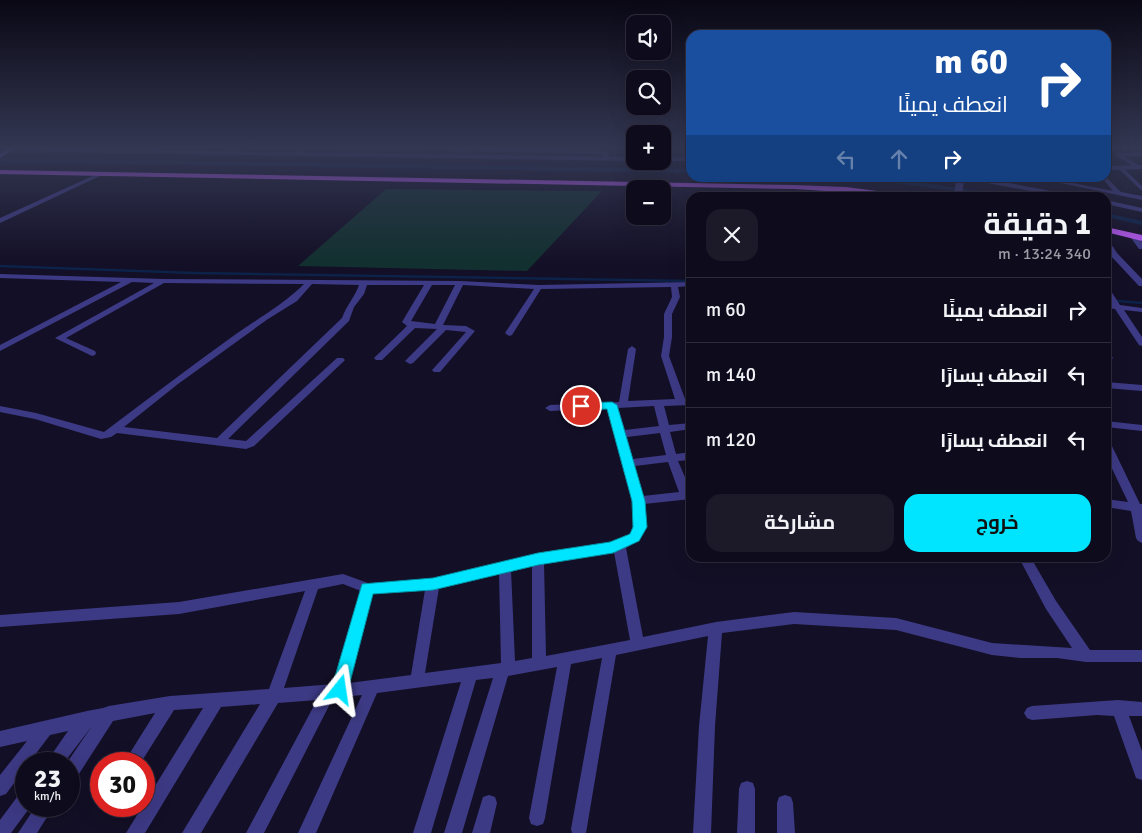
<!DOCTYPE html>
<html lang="ar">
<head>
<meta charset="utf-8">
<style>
  :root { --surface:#0e0b1c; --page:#1c1929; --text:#f1f3f6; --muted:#9b9ba3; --line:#2e2b3b; --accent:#00e5ff }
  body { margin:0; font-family:Signika,Cairo,sans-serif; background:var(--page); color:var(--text); direction:rtl; height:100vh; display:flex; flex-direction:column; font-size:19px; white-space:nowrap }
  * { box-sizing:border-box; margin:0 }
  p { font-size:16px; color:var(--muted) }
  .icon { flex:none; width:28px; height:28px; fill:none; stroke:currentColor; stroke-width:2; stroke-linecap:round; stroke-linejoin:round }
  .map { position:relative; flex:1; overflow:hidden; direction:ltr }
  .details { position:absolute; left:686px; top:192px; width:425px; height:370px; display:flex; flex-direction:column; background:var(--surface); border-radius:15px; box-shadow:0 5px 20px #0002,0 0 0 1px var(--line); direction:rtl }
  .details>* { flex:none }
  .guide { position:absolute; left:686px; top:30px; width:425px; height:152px; border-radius:15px; box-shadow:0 5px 20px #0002,0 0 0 1px var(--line); direction:rtl; background:#1a4fa0; color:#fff; overflow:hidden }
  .controls { position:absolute; left:626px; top:15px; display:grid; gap:10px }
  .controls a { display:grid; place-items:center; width:45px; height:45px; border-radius:10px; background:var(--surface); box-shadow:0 5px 20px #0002,0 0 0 1px var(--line); font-size:25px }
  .speed { position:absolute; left:15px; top:752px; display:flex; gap:10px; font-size:25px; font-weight:700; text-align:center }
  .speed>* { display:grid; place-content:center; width:65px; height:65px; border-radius:50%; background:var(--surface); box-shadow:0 5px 20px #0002,0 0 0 1px var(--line); line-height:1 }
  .speed small { font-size:12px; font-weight:400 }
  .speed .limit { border:8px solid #d22; background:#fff; color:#111 }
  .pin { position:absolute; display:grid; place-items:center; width:42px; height:42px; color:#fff; margin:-21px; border:2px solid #fff; border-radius:50%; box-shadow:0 1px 5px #0007 }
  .me { position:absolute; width:55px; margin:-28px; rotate:15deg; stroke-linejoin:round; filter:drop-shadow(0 0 4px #0008) }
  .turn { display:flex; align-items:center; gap:18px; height:105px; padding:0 20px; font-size:22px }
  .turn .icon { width:65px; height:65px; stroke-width:2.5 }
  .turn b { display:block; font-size:35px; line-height:42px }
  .lanes { display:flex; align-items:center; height:48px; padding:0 20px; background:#0003; justify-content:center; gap:25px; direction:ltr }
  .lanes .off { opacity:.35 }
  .round { display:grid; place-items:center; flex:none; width:52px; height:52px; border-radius:15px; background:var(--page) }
  .headline { display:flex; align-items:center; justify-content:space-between; height:85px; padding:0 20px }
  h1 { font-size:30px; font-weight:700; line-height:38px }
  .cta { display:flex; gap:10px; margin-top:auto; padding:10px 20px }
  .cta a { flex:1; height:58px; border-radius:15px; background:var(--accent); color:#111; font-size:20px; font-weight:700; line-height:58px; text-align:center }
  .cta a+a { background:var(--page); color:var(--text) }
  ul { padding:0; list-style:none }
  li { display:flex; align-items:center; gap:15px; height:65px; padding:0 20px; border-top:1px solid var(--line) }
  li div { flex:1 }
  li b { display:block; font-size:19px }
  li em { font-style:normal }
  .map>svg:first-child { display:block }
</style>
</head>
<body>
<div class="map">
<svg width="1142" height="833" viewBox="0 0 1142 833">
  <rect width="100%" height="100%" fill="#130f26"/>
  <!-- green -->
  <path fill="#12302f" d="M386,189L602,191L527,271L298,266Z"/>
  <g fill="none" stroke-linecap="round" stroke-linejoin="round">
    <!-- stream -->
    <path stroke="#0c2248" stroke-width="2.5" d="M0,266L194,273L691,281
      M1106,300L1142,303"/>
    <!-- canal -->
    <path fill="#0c2248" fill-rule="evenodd" d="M47,147L43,150L40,148V147Z
      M0,158L691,169V173L0,162Z
      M870,178H885L1031,198H1008L873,180Z
      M1106,213L1142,221V225L1106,217Z"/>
    <!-- minor -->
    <path fill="#3d3a85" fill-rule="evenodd" d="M154,147H161L152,153H148V151Z
      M233,147H239L231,154H227V152Z
      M304,147H310L300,155H296V153Z
      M421,147L424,149L421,151L331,150L328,148Z
      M444,147L462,149L469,147L603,150L609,153V159L604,160L602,154L466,151L463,153L440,149Z
      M1142,152V156H1124L1140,166V168L1138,169L1115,155L1118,153Z
      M1121,166L1142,186V191L1119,169V167Z
      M97,174L102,175L0,223V218Z
      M1106,177L1121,192L1142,196V200L1037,178H1047L1113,191L1102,178Z
      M999,178H1005L1009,183L1004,184Z
      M1130,234H1134L1142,242V249H1139L1129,235Z
      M1106,238L1108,239L1117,253L1142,279V286H1139L1111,256L1106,247Z
      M0,274L164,279L460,281L539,285L691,282V286L678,287L680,297L672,314V337L669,356L685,399H691V405L664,406L669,425L691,423V429L670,432L676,454L691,452V460L678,461L691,491V499L644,504C648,524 645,539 626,548L643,637L716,622L794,612L896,618L992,643L1072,648L1046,609L1019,558H1031L1056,601L1090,650H1142V662H1086L1057,658H1020L992,655L896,630L794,624L722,633L715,726L711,833H693L699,726L708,636L616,655L586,833H572L571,829L602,658L571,664L545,818L543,824L537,826L531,824L529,818L557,667L508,676L462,833H444L493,678L476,680L431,833H413L461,682L377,693L316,833H298L362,695L333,698L264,833H246L317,700L278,703L201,833H182L260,704L221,707L145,833H126L203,708L174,710L140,764H123L155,713L113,721L75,780L69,782V764H66L92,726L63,764H45L68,731L50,735L28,764H26V767L6,794L0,796V775L27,741L0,747V731L87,711L103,708L109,706L170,696L269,689L305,591L179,614L0,627V615L179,602L343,574L368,583L410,582L433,579L538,554L613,543L626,537L632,531L634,522L633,508L626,470L608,408L550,411L545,408L550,405L619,402L628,349L632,346L636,349L628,401L675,399L661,356L664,337V314L672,297L671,287L541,289L512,335L509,336L505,333L534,289L463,285L443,325L466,326L475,331L440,372H434L432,370L434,368L466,332L446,330L413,363L410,364L405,361L437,329L415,328L382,360H376L374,358L376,356L407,326L402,322L424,285H367L364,294L354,307L349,321L228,439L246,441L337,358H343L345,360L343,362L254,446L246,449L117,433L111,437L101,439L35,419L0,412V406L36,413L104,432C148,399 191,366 236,334C259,318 284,304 304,284L164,283L66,338L95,351L96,353L95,355L92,356L55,338L154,283L132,282L0,351V345L121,282L0,278ZM312,284L359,285C355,297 346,306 342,318L217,438L124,427L178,384L268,319L297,301ZM432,285H455L435,324L411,321ZM654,406L659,426L625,430L618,408ZM660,433L666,455L633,459L627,437ZM668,462L679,492L643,496L635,466ZM614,552L630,640L546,656L544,563ZM532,565V658L515,661L511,570ZM499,573L501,663L425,673L439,588ZM343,584L361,591L334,684L284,688L318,589ZM425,590L411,675L349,683L373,593Z
      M1106,288H1109L1120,305L1142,308V312L1124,310L1142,337V346L1139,345L1115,309L1106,308V304H1112L1106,296Z
      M1106,351L1109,352L1113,358L1111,360H1106Z
      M1106,382L1142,385V391L1106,388Z
      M1106,421L1142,425V431L1106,427Z
      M1106,441L1111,444L1140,504H1142V543L1138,541L1136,538L1131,511L1106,507V499L1128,502L1106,456Z
      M1118,700L1142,702V716H1129L1142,751V780L1136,778L1114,716L1097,715L1032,720L1027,718L1024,713L1027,708L1032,706Z
      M747,781L753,783L755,789V833H737L739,789L741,783Z
      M26,791V806H31L11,833H0V820L20,793Z
      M489,795L495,797L497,803L490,833H472L483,797Z
      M785,795L791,797L793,803L795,833H777V803L779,797Z
      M36,806H54L37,833H18Z"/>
    <!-- tertiary -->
    <path fill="#3d3a85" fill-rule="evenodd" d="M11,148L635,157V161L9,151V149Z
      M662,157H691V161H662Z
      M1142,165V169L1106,170V166Z
      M956,178H964L962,198H954Z
      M968,178H981L1089,198H1069L971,180Z
      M1106,200L1142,208V212L1106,204Z"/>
    <!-- secondary -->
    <path fill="#6f6bff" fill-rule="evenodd" d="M9,147H18L0,158V153Z"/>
    <!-- primary -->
    <path fill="#c25bff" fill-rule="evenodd" d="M0,170L794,185L846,187L932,198C886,198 840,191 794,189L0,174Z
      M1106,227L1142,235V241L1106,232Z"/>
    <!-- rail -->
    <path stroke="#00e5ff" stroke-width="2" stroke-dasharray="4.5 4" stroke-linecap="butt" d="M1106,148L1142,149"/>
  </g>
  <!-- sky -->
  <linearGradient id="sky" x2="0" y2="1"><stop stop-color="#0a0815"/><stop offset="0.56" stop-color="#333752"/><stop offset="1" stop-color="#333752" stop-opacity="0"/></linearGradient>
  <rect width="1142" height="264" fill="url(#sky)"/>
  <!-- route -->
  <path fill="#00e5ff" stroke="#0095a6" d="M612,402L617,405L645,501L647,527L639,541L613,553L538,565L433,590L373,594L348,690L345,696L340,698L334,696L331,690L362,584L433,578L538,553L610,542L630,534L633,527L632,501L607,409L581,410L575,406L581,403Z"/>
</svg>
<div class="controls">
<a><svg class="icon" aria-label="sound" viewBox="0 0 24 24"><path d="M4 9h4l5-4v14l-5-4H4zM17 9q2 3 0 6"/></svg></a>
<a><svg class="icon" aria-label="search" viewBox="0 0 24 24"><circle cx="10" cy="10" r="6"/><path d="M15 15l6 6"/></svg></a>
<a>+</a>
<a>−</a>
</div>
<div class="speed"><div>23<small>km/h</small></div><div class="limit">30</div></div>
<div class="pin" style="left:581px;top:406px;background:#d93025"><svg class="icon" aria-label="arrive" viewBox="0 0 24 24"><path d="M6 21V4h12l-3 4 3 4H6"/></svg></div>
<svg class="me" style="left:340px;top:690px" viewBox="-20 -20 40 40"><path d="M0-17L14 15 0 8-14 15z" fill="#00e5ff" stroke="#fff" stroke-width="4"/></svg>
<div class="guide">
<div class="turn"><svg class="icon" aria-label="right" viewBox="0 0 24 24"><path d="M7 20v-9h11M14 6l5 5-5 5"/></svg><div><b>60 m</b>انعطف يمينًا</div></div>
<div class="lanes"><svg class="icon off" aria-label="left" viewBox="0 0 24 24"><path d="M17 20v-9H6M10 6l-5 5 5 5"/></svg><svg class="icon off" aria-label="ahead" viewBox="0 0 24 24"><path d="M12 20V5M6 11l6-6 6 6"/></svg><svg class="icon" aria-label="right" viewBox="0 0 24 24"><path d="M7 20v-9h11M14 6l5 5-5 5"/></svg></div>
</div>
<section class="details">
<div class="headline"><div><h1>1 دقيقة</h1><p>340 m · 13:24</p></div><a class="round"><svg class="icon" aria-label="close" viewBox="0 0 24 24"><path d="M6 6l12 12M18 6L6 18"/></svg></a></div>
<ul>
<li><svg class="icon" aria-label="right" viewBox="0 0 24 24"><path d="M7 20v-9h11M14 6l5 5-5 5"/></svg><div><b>انعطف يمينًا</b></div><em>60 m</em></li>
<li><svg class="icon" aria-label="left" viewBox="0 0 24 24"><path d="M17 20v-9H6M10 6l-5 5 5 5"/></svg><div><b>انعطف يسارًا</b></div><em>140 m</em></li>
<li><svg class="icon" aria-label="left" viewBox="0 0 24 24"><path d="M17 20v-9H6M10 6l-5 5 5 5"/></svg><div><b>انعطف يسارًا</b></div><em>120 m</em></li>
</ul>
<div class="cta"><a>خروج</a><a>مشاركة</a></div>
</section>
</div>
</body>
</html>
